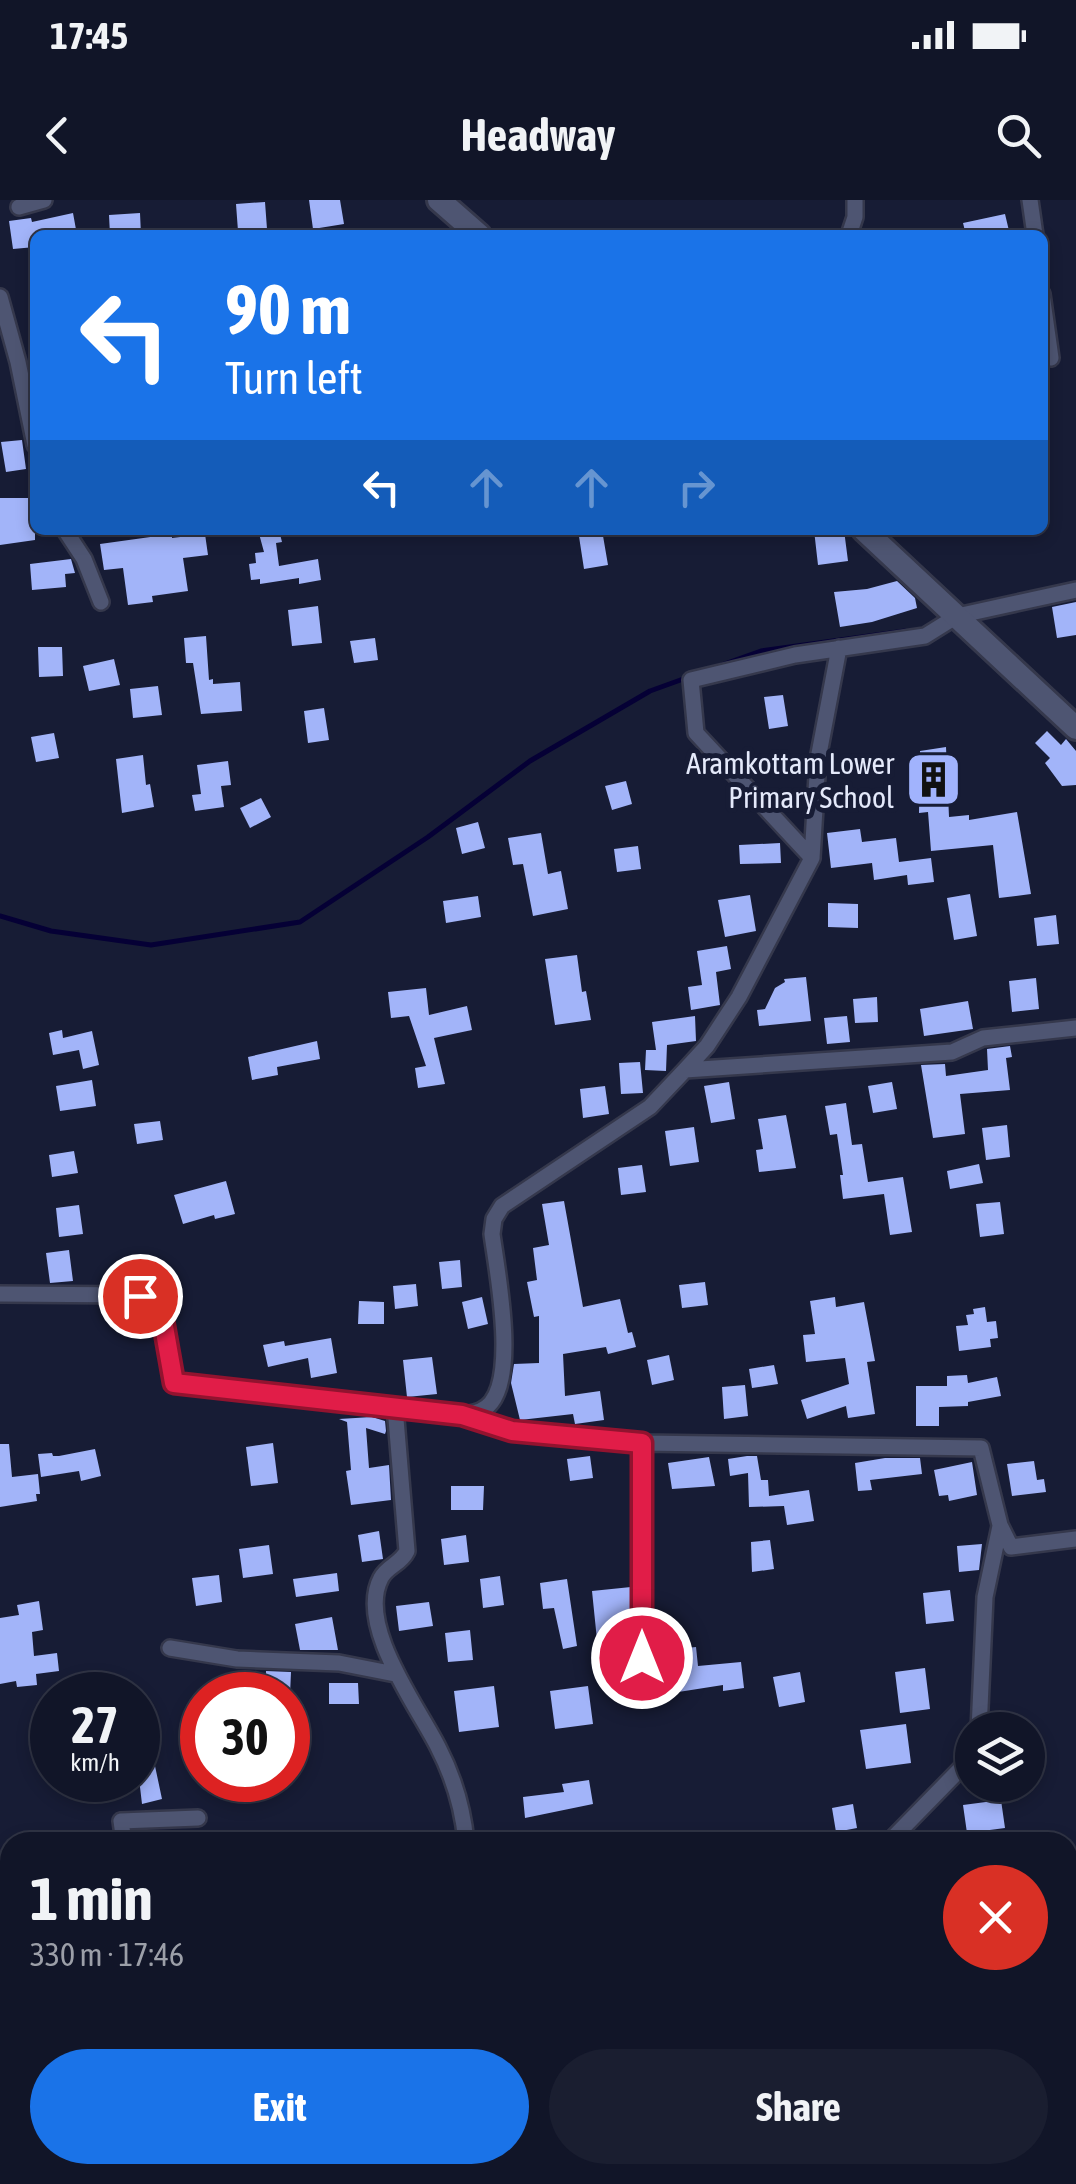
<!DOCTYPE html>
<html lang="en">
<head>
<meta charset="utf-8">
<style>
  :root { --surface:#111528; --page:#1a1e30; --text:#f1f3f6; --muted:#9c9fa8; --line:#303445; --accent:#1a73e8 }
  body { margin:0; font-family:"Asap Condensed",sans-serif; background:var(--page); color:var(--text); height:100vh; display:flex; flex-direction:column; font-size:38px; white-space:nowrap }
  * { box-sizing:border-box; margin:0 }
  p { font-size:32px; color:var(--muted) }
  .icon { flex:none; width:55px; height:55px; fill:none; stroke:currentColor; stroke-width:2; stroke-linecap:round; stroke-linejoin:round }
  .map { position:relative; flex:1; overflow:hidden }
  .drawer { position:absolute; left:0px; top:1632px; width:1078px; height:352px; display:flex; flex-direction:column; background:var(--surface); border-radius:30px 30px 0 0; box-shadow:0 5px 15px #0003,0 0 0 2px var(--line) }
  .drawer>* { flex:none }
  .hud { position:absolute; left:30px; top:30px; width:1018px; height:305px; border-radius:15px; box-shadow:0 5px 15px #0003,0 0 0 2px var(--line); background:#1a73e8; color:#fff; overflow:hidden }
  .tools { position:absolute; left:955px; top:1512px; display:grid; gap:20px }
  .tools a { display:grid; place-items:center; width:90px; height:90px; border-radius:50%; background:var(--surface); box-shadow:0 5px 15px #0003,0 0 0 2px var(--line); font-size:50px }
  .speed { position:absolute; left:30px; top:1472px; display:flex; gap:20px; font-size:50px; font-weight:700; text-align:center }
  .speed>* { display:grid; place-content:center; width:130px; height:130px; border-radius:50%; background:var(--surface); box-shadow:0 5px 15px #0003,0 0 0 2px var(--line); line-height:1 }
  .speed small { font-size:25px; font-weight:400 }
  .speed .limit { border:15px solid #d22; background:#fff; color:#111 }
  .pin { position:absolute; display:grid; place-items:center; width:85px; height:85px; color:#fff; margin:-42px; border:5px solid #fff; border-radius:50%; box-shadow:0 2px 10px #0007 }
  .me { position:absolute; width:110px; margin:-55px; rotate:0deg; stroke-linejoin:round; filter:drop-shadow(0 0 8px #0008) }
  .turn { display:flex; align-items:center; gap:35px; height:210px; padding:0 30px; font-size:45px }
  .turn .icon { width:130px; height:130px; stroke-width:2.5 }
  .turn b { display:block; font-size:70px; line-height:85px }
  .lanes { display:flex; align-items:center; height:95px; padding:0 30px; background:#0003; justify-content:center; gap:50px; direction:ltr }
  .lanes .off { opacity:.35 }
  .round { display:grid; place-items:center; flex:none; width:105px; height:105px; border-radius:52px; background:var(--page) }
  .head { display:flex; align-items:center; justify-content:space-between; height:170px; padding:0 30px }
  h1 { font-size:60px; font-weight:700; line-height:75px }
  .action { display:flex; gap:20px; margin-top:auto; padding:20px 30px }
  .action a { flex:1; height:115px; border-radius:60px; background:var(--accent); color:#fff; font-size:40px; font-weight:700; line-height:115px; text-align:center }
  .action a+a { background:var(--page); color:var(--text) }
  .status { display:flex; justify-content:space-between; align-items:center; height:70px; padding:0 50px; background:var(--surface); direction:ltr }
  .status svg { height:28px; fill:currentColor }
  header { display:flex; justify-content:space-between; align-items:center; height:130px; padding:0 30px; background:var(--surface); font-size:45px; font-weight:700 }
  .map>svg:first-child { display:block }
</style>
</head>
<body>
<div class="status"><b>17:45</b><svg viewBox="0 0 49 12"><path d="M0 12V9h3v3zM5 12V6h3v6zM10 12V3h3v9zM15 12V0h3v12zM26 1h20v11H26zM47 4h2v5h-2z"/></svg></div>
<header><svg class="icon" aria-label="back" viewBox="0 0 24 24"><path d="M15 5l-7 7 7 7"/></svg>Headway<svg class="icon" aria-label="search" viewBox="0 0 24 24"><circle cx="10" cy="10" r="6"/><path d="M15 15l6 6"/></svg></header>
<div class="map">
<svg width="1076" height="1984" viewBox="0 0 1076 1984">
  <rect width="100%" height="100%" fill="#171c35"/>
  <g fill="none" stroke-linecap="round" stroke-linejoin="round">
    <!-- stream -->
    <path stroke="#050035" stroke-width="5" d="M716,467L761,451L905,431
      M0,716L51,731L151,745L300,722L428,637L530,561L650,491L686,478"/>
  </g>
  <!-- building -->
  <path fill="#a2b4f9" d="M309,0H340L344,24L313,29Z
    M265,2L267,29L238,31L236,4Z
    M73,13L77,35H35V47L13,49L9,21L31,18L32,22Z
    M140,13L141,35H110L109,15Z
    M1005,14L1010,35H966L963,23Z
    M22,240L26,269L6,272L1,242Z
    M0,298H35V340L0,345Z
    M258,330H279L282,342L276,343L279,366L318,359L321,380L299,384V378L260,384V379L251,380L249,364L256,363L255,353L264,352Z
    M578,330H602L608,365L584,369Z
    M814,330H844L848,361L818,365Z
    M172,334V338L205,334L208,355L183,358L188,391L152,396L153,402L128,405L123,368L104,370L100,344Z
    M71,359L75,373L65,374L66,387L32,390L30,364Z
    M897,381L915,398L917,408L872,422L840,427L834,392L867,389Z
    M1076,402V435L1057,438L1052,407Z
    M318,406L322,443L292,446L288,410Z
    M206,436L209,480L213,479V484L240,482L242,511L201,514L193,463H186L184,438Z
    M375,438L378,460L354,463L350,441Z
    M38,447H62L63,476L39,477Z
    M114,459L120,485L89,491L83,466Z
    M158,486L162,515L133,518L130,489Z
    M783,495L788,526L769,529L764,497Z
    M324,508L329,540L308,543L304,511Z
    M1047,531L1061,545L1066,539L1076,551V585L1062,586L1045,563L1050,558L1035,543Z
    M54,533L59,558L36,562L31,537Z
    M946,547L949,617L969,615V620L1017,612L1031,694L999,698L993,645L931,651L928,612L919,613L920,551Z
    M143,555L146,585L150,584L154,607L122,613L116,559Z
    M228,561L231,585L221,586L224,607L195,611L192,595L201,594L197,565Z
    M626,581L632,604L612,610L605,586Z
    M261,598L271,617L250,628L240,608Z
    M478,622L485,648L462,654L456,628Z
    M860,629L862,642L896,638L899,662L931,658L934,682L908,685L907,675L874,680L872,663L831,668L827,633Z
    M541,633L548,674L561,671L568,709L533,716L523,664L513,665L508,638Z
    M780,643L781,663L740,664L739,645Z
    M638,646L641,669L617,672L614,649Z
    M970,694L977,736L954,740L947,698Z
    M750,695L756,731L725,737L718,700Z
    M478,696L481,717L446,723L443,701Z
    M828,703L858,704V728L828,727Z
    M1056,715L1059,744L1037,746L1034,718Z
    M727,746L731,769L716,772L720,805L691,810L688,787L702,785L697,751Z
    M577,755L582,792L586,791L591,820L555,825L545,759Z
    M806,777L811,821L759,826L757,810L765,809L775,788L785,782L784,779Z
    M1036,778L1039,809L1012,812L1009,781Z
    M426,788L429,815L467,806L472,830L434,838L445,884L418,888L415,868L426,866L409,816L391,818L388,792Z
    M877,797L878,822L855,823L853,799Z
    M968,801L973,829L924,836L920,809Z
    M695,816L696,841L667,845L666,871L645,870L646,850H656L652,822Z
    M847,816L850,842L827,844L824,818Z
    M62,830L63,838L92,831L99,865L83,869L79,850L53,855L49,833Z
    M317,841L320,859L277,867L278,875L252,880L248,857Z
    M1010,846L1012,857L1006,858L1010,890L960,894L965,934L933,938L921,865L945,864L946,876L988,870L987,849Z
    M640,862L643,893L621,894L619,863Z
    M92,880L96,906L60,911L56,886Z
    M729,882L735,919L711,923L704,886Z
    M892,882L897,909L873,913L868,886Z
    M605,886L609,914L583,918L580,889Z
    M846,903L852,945L862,944L868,982L903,977L912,1032L890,1035L884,994L843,999L840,975H843L837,934L830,935L825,906Z
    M786,915L796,968L759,972L756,950L763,949L758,919Z
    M160,921L163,940L137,944L134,924Z
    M1007,925L1010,957L986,960L982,928Z
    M694,927L699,962L670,966L665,931Z
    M74,951L78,973L52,977L49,955Z
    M979,964L983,983L950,989L947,971Z
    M642,965L646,992L621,995L618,968Z
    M226,981L235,1014L215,1019L214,1015L183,1024L174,995Z
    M564,1001L583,1107L620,1099L628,1133L632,1132L636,1147L608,1154L606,1147L563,1154L565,1196L600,1191L604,1220L575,1224L573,1214L520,1220L511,1183L514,1164L539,1163V1116L534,1117L527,1082L537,1080L533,1048L549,1045L542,1004Z
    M1000,1002L1004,1034L980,1037L976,1004Z
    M79,1005L83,1034L59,1037L56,1008Z
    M69,1050L73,1081L50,1083L46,1053Z
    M141,1055L146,1080L127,1084L122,1058Z
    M460,1060L462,1087L442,1089L439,1062Z
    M705,1082L708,1105L682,1108L679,1085Z
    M416,1084L418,1106L395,1109L393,1086Z
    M482,1097L488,1124L468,1129L462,1102Z
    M835,1097L836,1107L864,1102L875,1161L867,1162L875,1214L848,1218L846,1206L807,1219L801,1200L849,1184L845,1158L806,1162L803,1135L815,1134L810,1101Z
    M359,1101L384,1102V1124H358Z
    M985,1107L987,1122L996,1121L998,1138L990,1139L991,1147L959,1151L956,1126L968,1125L966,1115L974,1114L973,1109Z
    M331,1138L337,1173L311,1178L308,1158L268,1167L263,1145L284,1141L285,1146Z
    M669,1155L674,1180L652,1185L647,1160Z
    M432,1157L437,1194L407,1197L403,1160Z
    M774,1165L778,1184L752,1188L749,1169Z
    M967,1175L968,1183L997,1177L1001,1196L968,1202V1206L939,1207V1226H916V1186H947V1176Z
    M745,1185L748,1216L724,1219L722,1187Z
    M372,1217L385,1221L386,1231L385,1234L366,1228L369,1268L389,1265L391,1300L351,1305L346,1271L351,1270L347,1222L339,1219Z
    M273,1243L278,1283L251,1286L246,1247Z
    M0,1244H9L12,1277L38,1274L40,1294H36L37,1301L0,1307Z
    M95,1249L101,1276L81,1281L79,1271L41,1277L38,1254L52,1253L53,1256H59Z
    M590,1256L593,1278L570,1281L567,1259Z
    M747,1256H757L761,1280H768L769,1296L809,1290L814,1321L787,1325L784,1306L749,1307L748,1273L730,1276L728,1259Z
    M709,1257L715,1286L672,1289L668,1263Z
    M885,1258H920L922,1274L870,1280L872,1290L858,1291L855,1263Z
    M1034,1261L1037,1280L1044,1279L1046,1292L1012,1296L1007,1264Z
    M972,1262L977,1295L949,1301L948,1295L939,1296L934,1270Z
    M451,1286H484L483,1310H451Z
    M379,1331L383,1359L362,1362L358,1335Z
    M466,1335L469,1362L444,1365L441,1339Z
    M770,1340L774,1369L752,1372L751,1342Z
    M982,1344L979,1370L959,1372L957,1346Z
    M269,1345L273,1374L243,1378L239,1349Z
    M337,1373L339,1391L296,1397L293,1379Z
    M219,1375L222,1402L196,1406L192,1378Z
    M500,1376L504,1405L483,1408L480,1379Z
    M567,1379L577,1446L563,1449L554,1408L543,1409L540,1383Z
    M631,1387V1438L597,1440L592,1391Z
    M950,1390L954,1421L926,1424L923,1393Z
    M39,1401L43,1430L32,1432L34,1456L57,1453L59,1471L36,1474L37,1485L17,1487L16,1481L0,1484V1418L19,1415L17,1405Z
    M429,1402L433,1426L399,1431L396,1406Z
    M332,1417L338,1450H300L295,1424Z
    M470,1430L473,1460L448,1462L445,1433Z
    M696,1447L698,1466L741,1462L744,1488L723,1491V1485L672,1493L668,1450Z
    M925,1468L930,1509L900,1513L895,1472Z
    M266,1471L291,1472L290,1495H265Z
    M800,1472L805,1502L779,1507L773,1477Z
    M329,1483H358L359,1504H329Z
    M494,1486L499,1527L459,1532L454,1491Z
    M588,1486L593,1524L555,1529L550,1491Z
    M906,1524L911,1563L866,1569L860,1530Z
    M155,1566L162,1599L142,1604L138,1570Z
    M589,1580L593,1604L525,1618L523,1597L564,1592L562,1584Z
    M1001,1600L1005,1628L967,1633L963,1605Z
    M853,1604L857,1628L836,1632L832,1608Z"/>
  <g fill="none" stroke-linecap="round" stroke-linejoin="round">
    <defs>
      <path id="street" d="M1030,0L1035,35
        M19,7L44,0
        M849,35L855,17V0
        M1042,94L1051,158
        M0,97L18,162L35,245
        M65,330L84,359L101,402
        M812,658L818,559L839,448
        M685,870L952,852L983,838L1076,828
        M0,1094L140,1095L162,1115L174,1183L395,1207
        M462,1215L513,1231L642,1243L981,1248L1000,1325L1011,1347L1076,1339
        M170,1448L237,1459L339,1463L395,1474
        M642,1494V1243
        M979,1530L985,1397L1000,1326
        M124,1642L121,1621L198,1618
        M466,1642C463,1608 454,1578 438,1547C418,1507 356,1425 381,1378C387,1366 401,1364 407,1351L395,1207C420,1210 455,1221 480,1211C522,1195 497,1072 492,1034L494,1019L502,1006L650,907L685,870L707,846L739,797L812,658L696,533L691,480L795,455L925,436L957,416L1076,390
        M889,1642L972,1557
        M1068,1788L1076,1786
        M1068,1918L1076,1916
        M111,1975L112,1984
        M868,1975L870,1984
        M40,1984L73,1975
        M452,1984V1975"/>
      <path id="secondary" d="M439,0L479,35
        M864,330L1076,528"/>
    </defs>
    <!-- street casing -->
    <use href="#street" stroke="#35384c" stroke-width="20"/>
    <!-- secondary casing -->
    <use href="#secondary" stroke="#35384c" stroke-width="28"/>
    <!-- street -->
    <use href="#street" stroke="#4e5572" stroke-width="15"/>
    <!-- secondary -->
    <use href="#secondary" stroke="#4e5572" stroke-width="22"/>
  </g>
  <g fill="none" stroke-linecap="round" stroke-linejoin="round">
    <defs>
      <path id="route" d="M140,1096L162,1115L174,1183L462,1215L512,1231L642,1243V1458"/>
    </defs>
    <!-- route casing -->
    <use href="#route" stroke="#92132f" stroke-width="25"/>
    <!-- route -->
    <use href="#route" stroke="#e11d48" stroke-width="18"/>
  </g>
  <!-- icons -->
  <defs>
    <symbol id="building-square" viewBox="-11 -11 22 22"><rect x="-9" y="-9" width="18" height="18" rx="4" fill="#a1b3fd" stroke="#171c35"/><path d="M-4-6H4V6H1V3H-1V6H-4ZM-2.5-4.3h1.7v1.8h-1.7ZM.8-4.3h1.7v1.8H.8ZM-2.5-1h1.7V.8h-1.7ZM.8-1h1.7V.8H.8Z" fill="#111"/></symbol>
  </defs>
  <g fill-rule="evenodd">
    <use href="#building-square" x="902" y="548" width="63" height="63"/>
  </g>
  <g text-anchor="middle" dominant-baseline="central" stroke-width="10" stroke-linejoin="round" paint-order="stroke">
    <!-- poi labels -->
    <g font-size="30" fill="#e4e9fa" stroke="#171c35" text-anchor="end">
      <text x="894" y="563">Aramkottam Lower<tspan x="894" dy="34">Primary School</tspan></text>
    </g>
  </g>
</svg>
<div class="tools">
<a><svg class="icon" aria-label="layers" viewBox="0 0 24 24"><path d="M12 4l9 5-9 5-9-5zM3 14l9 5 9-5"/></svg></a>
</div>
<div class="speed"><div>27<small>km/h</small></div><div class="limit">30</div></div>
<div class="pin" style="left:140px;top:1096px;background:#d93025"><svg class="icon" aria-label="arrive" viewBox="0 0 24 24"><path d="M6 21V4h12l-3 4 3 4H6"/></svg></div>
<svg class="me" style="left:642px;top:1458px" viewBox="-20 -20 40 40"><circle r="17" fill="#e11d48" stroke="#fff" stroke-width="3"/><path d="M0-11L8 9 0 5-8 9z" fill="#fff"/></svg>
<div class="hud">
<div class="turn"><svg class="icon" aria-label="left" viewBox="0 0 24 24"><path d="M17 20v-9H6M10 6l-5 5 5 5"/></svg><div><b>90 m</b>Turn left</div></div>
<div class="lanes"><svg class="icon" aria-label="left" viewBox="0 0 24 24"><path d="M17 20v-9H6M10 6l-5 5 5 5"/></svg><svg class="icon off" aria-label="ahead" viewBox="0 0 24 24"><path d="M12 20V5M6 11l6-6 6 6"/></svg><svg class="icon off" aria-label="ahead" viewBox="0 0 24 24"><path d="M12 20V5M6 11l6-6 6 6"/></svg><svg class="icon off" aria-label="right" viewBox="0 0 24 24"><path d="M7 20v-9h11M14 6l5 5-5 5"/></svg></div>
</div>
<section class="drawer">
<div class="head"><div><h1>1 min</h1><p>330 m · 17:46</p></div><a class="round" style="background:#d93025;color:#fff"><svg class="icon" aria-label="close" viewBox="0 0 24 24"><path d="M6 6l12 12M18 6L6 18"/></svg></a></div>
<div class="action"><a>Exit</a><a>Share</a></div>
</section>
</div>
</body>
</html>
